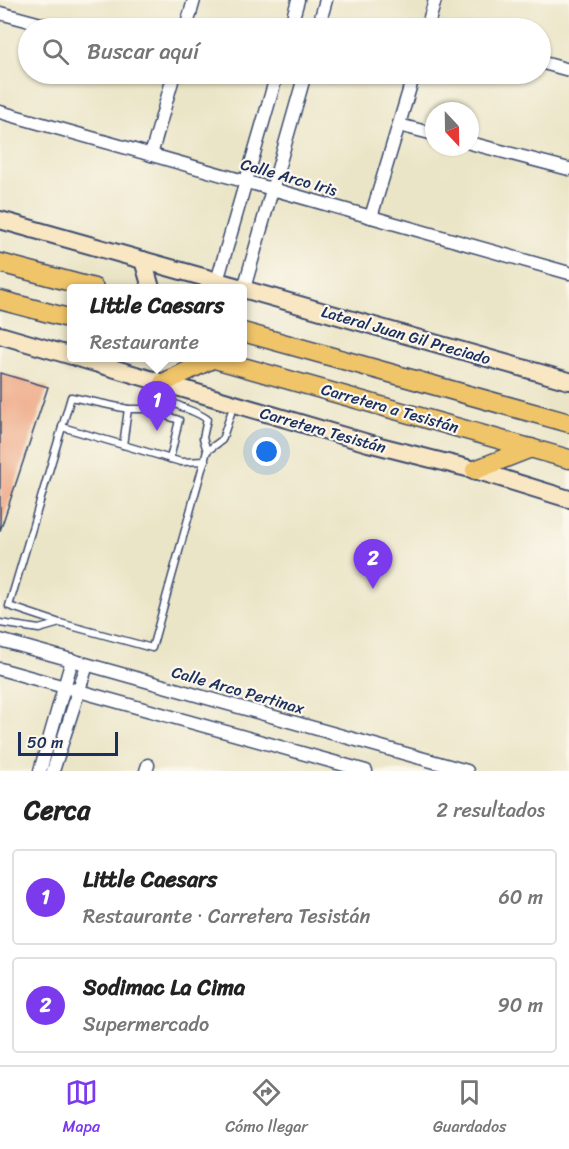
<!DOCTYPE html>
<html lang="es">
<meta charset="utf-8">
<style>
body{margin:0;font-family:Sriracha,sans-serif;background:#f6f6f6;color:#222}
.compass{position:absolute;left:425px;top:102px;width:54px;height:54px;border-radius:50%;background:#fff;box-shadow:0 2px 4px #0004;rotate:158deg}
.scale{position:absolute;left:18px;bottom:15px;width:100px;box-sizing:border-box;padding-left:6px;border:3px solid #1b2f5e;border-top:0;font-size:16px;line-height:21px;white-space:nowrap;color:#1b2f5e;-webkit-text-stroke:4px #fbf7ec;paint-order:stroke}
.you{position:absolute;left:267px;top:452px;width:21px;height:21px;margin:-15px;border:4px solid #fff;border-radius:50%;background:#1a73e8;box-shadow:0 0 0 9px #1a73e833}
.badge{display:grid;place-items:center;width:39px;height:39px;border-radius:50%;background:#7c3aed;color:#fff;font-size:20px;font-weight:700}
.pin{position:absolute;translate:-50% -50px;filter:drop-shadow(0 2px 3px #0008)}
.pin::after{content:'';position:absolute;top:32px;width:21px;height:18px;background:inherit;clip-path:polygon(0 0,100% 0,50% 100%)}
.popup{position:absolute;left:67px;top:284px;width:180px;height:78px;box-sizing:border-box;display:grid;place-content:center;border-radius:6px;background:#fff;filter:drop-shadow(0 2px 4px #0005);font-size:20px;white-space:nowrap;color:#767676}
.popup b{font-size:22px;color:#222}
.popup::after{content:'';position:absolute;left:50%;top:100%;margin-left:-12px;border:12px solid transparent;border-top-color:#fff}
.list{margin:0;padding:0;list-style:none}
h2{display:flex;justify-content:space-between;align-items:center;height:78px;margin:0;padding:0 24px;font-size:26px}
h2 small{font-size:20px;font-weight:400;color:#767676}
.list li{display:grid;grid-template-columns:39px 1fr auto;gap:18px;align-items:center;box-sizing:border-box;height:96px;margin:0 12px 12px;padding:0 12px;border:2px solid #e0e0e0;border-radius:6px}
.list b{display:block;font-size:22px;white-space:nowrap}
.list p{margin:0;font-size:20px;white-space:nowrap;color:#767676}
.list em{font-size:20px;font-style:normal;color:#767676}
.icon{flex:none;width:33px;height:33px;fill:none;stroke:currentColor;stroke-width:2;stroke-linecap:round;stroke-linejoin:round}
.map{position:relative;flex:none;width:569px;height:771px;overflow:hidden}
.search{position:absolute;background:#fff;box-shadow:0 2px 4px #0004;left:18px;right:18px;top:18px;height:66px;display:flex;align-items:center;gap:15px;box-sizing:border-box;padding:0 21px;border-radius:33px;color:#767676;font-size:22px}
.sheet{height:294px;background:#fff}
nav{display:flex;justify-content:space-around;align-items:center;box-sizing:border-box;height:84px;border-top:2px solid #e0e0e0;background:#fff;font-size:16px;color:#767676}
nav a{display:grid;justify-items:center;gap:3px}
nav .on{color:#7c3aed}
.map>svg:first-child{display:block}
.building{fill:#eda27d}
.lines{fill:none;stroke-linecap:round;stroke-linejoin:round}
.service-casing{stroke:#3a4a6e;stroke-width:9}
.minor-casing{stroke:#3a4a6e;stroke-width:15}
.secondary-casing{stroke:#3a4a6e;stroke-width:20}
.primary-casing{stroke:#3a4a6e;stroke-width:21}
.path{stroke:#3a4a6e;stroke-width:2;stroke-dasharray:1.5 4.5;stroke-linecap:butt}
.service{stroke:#fff;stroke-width:6}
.minor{stroke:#fff;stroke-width:12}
.secondary{stroke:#f9e7c3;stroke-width:16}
.primary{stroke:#f0c469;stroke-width:18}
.labels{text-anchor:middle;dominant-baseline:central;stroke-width:4.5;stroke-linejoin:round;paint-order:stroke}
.street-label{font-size:16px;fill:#1b2f5e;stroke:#fbf7ec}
</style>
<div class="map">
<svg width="569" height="771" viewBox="0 0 569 771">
<rect width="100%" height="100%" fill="#fbf7ec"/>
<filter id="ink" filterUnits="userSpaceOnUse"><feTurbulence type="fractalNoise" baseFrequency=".0167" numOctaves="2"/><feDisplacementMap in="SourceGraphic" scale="12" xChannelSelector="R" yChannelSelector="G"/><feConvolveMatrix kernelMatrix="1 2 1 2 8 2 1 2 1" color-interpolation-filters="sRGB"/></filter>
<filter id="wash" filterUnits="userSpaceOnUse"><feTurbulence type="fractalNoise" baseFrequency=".008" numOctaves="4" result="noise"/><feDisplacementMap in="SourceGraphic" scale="24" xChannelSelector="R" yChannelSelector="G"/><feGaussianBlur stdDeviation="1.35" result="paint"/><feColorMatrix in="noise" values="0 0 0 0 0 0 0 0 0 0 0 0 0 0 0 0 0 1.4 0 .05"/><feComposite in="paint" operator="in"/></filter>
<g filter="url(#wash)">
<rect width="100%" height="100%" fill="#ebe5c7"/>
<g id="blocks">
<!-- building -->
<path class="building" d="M0 373 48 387 0 531Z"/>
</g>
</g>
<g filter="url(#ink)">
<use href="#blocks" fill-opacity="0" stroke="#3a4a6e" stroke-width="1.5"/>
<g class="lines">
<defs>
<g id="service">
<path d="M159 387C174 411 187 405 207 419L203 438 207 451 222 440 234 404"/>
<path d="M62 427 181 462 205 461"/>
<path d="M123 445 128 409"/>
<path d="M0 623 39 629 60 623 152 648 207 451"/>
<path d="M60 623 9 606 71 397 128 409H146L179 420 170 459"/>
</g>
<g id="minor">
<path d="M0 13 56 28"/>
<path d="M186 28 194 0"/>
<path d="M290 28 298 0"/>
<path d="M318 28 326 0"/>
<path d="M427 28 435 0"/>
<path d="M540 62 569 70"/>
<path d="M0 112 569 273"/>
<path d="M399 125 434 134"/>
<path d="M470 143 569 169"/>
<path d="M151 155 174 74"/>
<path d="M371 217 414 74"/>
<path d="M215 288 277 74"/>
<path d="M243 292 305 74"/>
<path d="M0 640 467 771"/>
<path d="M0 669 366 771"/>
<path d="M40 771 72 660"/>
<path d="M53 771 87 665"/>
<path d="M146 771 148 765"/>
</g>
<g id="secondary">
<path d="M0 220 242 288"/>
<path d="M143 260 151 288"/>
<path d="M243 289 569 381"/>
<path d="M0 335 72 356"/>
<path d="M78 358 368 443 475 470 569 499"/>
</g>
<g id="primary">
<path d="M0 263 94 288"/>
<path d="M0 300 72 319"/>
<path d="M243 332 569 423"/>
<path d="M211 358 569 459"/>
<path d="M163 383 214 358"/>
<path d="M475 470 531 448"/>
</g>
</defs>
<!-- service casing -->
<use href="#service" class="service-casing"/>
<!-- minor casing -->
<use href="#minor" class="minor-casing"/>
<!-- secondary casing -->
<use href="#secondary" class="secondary-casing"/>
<!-- primary casing -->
<use href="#primary" class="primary-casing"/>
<!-- path -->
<path class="path" d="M161 366 163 358"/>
<!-- service -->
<use href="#service" class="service"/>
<!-- minor -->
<use href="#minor" class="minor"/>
<!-- secondary -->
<use href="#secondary" class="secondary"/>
<!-- primary -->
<use href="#primary" class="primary"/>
</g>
</g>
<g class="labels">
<!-- street labels -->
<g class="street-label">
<text transform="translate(289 177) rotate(16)">Calle Arco Iris</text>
<text transform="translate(406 335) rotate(16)">Lateral Juan Gil Preciado</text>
<text transform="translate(390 408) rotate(16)">Carretera a Tesistán</text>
<text transform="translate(323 430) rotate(16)">Carretera Tesistán</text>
<text transform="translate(238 690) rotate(16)">Calle Arco Pertinax</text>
</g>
</g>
</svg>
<svg class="compass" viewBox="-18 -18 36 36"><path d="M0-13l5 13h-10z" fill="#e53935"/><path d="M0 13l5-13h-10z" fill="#767676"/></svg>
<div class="scale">50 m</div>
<div class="you"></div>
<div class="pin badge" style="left:157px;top:431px">1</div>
<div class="popup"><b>Little Caesars</b>Restaurante</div>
<div class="pin badge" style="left:373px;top:589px">2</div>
<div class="search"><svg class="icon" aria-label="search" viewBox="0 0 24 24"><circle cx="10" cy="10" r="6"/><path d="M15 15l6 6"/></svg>Buscar aquí</div>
</div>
<section class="sheet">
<h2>Cerca<small>2 resultados</small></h2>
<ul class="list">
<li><span class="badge">1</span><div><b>Little Caesars</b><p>Restaurante · Carretera Tesistán</p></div><em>60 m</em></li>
<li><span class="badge">2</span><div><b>Sodimac La Cima</b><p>Supermercado</p></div><em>90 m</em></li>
</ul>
</section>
<nav>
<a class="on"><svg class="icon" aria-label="map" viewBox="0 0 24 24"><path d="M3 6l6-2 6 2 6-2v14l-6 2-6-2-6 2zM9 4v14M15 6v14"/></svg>Mapa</a>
<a><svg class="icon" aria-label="directions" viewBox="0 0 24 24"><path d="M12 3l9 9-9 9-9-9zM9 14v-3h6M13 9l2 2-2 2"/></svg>Cómo llegar</a>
<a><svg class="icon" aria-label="saved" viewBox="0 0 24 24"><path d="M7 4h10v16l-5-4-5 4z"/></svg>Guardados</a>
</nav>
